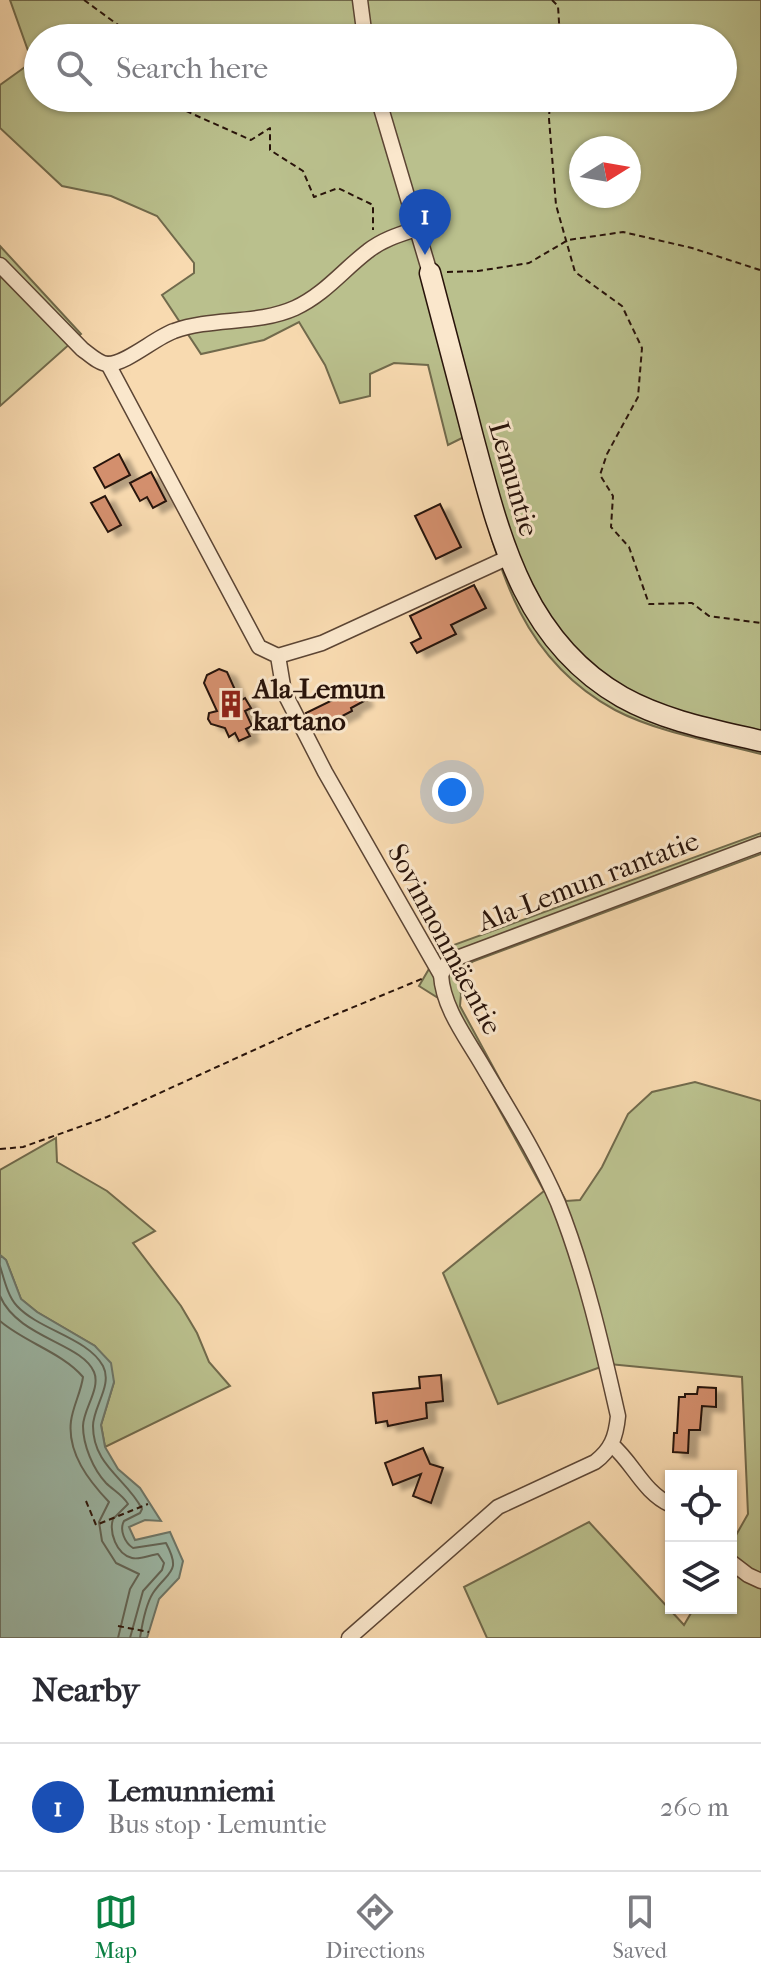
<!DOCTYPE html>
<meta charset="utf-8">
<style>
body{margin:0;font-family:"IM FELL French Canon",serif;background:#f2f2f3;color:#2b2b33}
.controls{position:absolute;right:24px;bottom:24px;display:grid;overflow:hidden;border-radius:0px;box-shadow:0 2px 6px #0004}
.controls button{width:72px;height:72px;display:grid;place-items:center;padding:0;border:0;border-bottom:2px solid #e1e1e2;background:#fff;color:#2b2b33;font:40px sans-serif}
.compass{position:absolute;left:569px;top:136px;width:72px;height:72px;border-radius:50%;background:#fff;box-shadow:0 2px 6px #0004;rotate:79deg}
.you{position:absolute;left:452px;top:792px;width:28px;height:28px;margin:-20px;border:6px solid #fff;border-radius:50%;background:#1a73e8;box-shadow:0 0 0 12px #1a73e833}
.badge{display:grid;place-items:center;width:52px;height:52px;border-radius:50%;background:#0b8043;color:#fff;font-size:26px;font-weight:700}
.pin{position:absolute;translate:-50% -66px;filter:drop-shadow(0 2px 4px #0008)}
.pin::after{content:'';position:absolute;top:42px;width:28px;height:24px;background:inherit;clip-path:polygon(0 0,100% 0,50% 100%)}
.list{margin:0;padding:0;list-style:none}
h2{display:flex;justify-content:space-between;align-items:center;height:104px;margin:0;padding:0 32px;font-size:34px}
h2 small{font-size:26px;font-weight:400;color:#7c7c81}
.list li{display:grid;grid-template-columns:52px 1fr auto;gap:24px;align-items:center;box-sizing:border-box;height:128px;padding:0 32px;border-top:2px solid #e1e1e2}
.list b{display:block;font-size:30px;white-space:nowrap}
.list p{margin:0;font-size:26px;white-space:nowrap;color:#7c7c81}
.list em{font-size:26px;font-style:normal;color:#7c7c81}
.icon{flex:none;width:44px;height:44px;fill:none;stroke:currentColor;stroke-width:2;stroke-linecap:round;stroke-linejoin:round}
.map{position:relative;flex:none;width:761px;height:1638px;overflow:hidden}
.search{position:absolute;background:#fff;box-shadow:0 2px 6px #0004;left:24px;right:24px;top:24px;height:88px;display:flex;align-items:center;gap:20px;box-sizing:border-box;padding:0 28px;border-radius:44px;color:#7c7c81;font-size:30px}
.sheet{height:232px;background:#fff}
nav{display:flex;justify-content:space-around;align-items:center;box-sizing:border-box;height:112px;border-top:2px solid #e1e1e2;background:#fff;font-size:22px;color:#7c7c81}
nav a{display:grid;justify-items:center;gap:4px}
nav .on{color:#0b8043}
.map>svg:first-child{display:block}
.green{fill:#bac08d;stroke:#716a4c;stroke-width:2;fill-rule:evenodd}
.water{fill:#9dbbab;stroke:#6e786b;stroke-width:2}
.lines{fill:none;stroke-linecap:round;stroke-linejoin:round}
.shore{stroke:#62675a;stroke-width:2}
.building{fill:#d38f6d;stroke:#28130a;stroke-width:2;filter:url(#shadow)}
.street-casing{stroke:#5c4534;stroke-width:17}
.secondary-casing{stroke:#28130a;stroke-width:23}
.path{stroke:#28130a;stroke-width:2;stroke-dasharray:6 4;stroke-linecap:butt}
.street{stroke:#fae7cc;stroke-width:14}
.secondary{stroke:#fae7cc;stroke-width:20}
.labels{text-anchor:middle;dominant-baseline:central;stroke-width:6;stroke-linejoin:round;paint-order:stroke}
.street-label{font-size:28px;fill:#28130a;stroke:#fae7cc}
.poi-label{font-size:28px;font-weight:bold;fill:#28130a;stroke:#fae7cc;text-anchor:start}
</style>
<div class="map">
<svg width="761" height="1638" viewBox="0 0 761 1638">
<defs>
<filter id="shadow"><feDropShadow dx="9" dy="5" stdDeviation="2" flood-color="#0004"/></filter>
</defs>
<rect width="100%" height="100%" fill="#f8dab0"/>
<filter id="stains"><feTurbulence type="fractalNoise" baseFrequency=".0025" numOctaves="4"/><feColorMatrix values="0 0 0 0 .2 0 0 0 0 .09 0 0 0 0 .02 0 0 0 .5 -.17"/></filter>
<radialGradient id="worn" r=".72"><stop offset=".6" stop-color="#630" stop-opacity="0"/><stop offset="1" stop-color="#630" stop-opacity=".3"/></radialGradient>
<!-- green -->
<g class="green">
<path d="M10 0H761V754C715 742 657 732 615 710 507 651 495 545 464 437L448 445 428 365 394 363 370 374V396L340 403 325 365 299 322 264 340 201 354 162 295 194 273V263L157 216 111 196 62 186 0 128V85L32 62ZM38 38H723V98H38ZM581 148H629V196H581Z"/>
<path d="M0 246 81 334 0 406Z"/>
<path d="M761 833V854L474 961 455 973 461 994 460 1006 566 1201 580 1200 602 1167 628 1114 652 1092 695 1082 761 1101V1638H487L464 1587 589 1522 684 1625 694 1608H731V1544L748 1514 742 1377 609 1364 498 1404 443 1273 544 1191 438 998 419 986 440 950Z"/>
<path d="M56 1138 57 1162 107 1191 155 1231 133 1243 181 1306 197 1333 209 1362 230 1386 105 1447 101 1425 114 1382 95 1346 37 1312 21 1299 6 1260 0 1255V1170Z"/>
</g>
<!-- water -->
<path class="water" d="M0 1255 6 1260 21 1299 37 1312 95 1346 111 1363 114 1382 101 1425 105 1447 118 1469 140 1488 161 1521 145 1520 129 1527 135 1540 170 1532 183 1561 179 1578 159 1599 147 1638H0Z"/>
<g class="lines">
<!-- shore -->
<g class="shore">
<path d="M0 1266C4 1279 8 1297 17 1306 39 1330 88 1338 103 1366 113 1385 93 1407 93 1426 93 1466 127 1479 142 1509L140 1513 124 1521C119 1530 125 1543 133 1548L166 1543C182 1573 168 1571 153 1593 146 1604 142 1625 140 1638"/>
<path d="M0 1296C18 1338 82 1343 94 1372 101 1388 83 1410 83 1426 83 1445 93 1469 106 1483 113 1490 123 1495 128 1504L113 1519C109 1532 116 1554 132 1558 140 1560 150 1555 158 1554L164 1563 162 1570 143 1591 130 1638"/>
<path d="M0 1321C24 1342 63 1353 83 1377 81 1392 73 1406 71 1421 67 1453 89 1481 109 1502L99 1522 102 1541 116 1563 139 1574 130 1589 118 1638"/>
</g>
</g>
<!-- building -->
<g class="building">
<path d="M119 454 130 475 105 488 94 468Z"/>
<path d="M151 472 166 501 153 508 147 497 140 501 130 483Z"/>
<path d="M105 496 121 525 108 532 91 503Z"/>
<path d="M440 504 461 547 436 559 415 516Z"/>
<path d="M474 585 486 608 451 625 456 634 417 653 411 643 421 638 410 616Z"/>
<path d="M219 669 227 672 240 701 245 698 251 708 245 711 252 726 246 729 250 736 239 741 235 733 229 737 225 728 211 724 208 719 209 713 217 711 204 683 207 675Z"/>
<path d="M357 688 364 701 351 708 352 711 327 724 325 721 313 727 306 713Z"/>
<path d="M441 1375 443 1401 426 1403 427 1418 388 1426 387 1421 376 1423 373 1393 420 1388 419 1377Z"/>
<path d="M698 1387 716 1388V1407L702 1406 700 1430H689L688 1453 673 1452 674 1433H677L679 1397H685V1394H697Z"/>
<path d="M423 1448 430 1464 443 1468 431 1503 413 1496 421 1474 393 1485 385 1463Z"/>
</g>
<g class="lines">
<defs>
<g id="street">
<path d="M360 0 365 38"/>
<path d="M378 98 430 273"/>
<path d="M0 265 82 349C89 354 99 364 108 364 126 364 156 337 174 331 213 317 257 325 295 308 325 294 343 270 368 251 383 239 401 234 419 228"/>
<path d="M108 364 259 647 278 656 284 692 325 772 441 975C443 1007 465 1036 481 1063 508 1109 537 1154 558 1203 585 1271 602 1345 618 1416 616 1437 611 1450 595 1462L498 1507 349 1638"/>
<path d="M278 656 322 643 507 558"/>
<path d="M441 975 447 963 457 958 761 844"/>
<path d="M612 1445C634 1464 643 1492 671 1505"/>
<path d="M731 1562 748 1575 761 1581"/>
</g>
<path id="secondary" d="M430 273C444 327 459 382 473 437 500 538 524 641 622 697 665 721 714 730 761 741"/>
</defs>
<!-- street casing -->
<use href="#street" class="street-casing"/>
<!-- secondary casing -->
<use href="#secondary" class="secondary-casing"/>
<!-- path -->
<g class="path">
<path d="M84 0 136 38"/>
<path d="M552 0 558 6 560 38"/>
<path d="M172 98 177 107 251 140 270 128V150L303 171 314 197 338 188 373 205V230"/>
<path d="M550 98 549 119 556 205 575 272 622 306 642 348 638 397 607 454 600 475 613 496 611 527 629 547 649 604 692 603 709 616 761 623"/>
<path d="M447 272 478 271 529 263 568 240 623 232 692 248 760 270"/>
<path d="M0 1149 23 1147 107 1117 298 1030 424 978"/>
<path d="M86 1501 96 1525 148 1504"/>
<path d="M118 1626 149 1632"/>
</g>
<!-- street -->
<use href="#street" class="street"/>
<!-- secondary -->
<use href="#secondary" class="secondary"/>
</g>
<!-- icons -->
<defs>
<symbol id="building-bare" viewBox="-9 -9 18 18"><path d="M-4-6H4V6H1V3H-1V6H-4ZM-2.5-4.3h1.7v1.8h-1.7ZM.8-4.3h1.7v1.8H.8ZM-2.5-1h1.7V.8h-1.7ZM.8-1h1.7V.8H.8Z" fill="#8f2418" stroke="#fae7cc" stroke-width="2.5" paint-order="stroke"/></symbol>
</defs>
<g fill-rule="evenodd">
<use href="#building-bare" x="211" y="684" width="40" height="40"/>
</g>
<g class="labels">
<!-- street labels -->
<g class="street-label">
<text transform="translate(514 479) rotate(74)">Lemuntie</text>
<text transform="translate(588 881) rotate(-21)">Ala-Lemun rantatie</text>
<text transform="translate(445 939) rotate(62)">Sovinnonmäentie</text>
</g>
<!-- poi labels -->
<g class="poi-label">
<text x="253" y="688">Ala-Lemun<tspan x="253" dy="32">kartano</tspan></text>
</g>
</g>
<rect width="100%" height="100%" filter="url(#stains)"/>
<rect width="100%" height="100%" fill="url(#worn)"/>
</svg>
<div class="controls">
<button><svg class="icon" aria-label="locate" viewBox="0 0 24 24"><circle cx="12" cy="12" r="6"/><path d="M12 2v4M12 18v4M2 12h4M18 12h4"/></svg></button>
<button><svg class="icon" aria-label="layers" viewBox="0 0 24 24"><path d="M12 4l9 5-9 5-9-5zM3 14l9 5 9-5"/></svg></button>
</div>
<svg class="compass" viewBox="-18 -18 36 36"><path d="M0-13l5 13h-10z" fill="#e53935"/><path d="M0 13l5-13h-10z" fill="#7c7c81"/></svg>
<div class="you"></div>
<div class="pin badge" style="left:425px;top:255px;background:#1a4fb4">1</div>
<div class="search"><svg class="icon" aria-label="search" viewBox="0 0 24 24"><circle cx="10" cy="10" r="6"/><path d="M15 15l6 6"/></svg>Search here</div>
</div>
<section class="sheet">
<h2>Nearby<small></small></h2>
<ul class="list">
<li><span class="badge" style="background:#1a4fb4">1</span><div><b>Lemunniemi</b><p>Bus stop · Lemuntie</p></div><em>260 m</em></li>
</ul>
</section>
<nav>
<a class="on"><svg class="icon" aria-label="map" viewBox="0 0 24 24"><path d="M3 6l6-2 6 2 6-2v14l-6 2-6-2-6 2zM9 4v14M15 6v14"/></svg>Map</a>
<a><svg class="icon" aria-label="directions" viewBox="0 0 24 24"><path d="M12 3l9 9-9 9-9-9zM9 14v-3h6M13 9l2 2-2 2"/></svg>Directions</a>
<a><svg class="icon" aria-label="saved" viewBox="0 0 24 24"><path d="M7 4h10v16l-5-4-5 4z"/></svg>Saved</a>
</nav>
